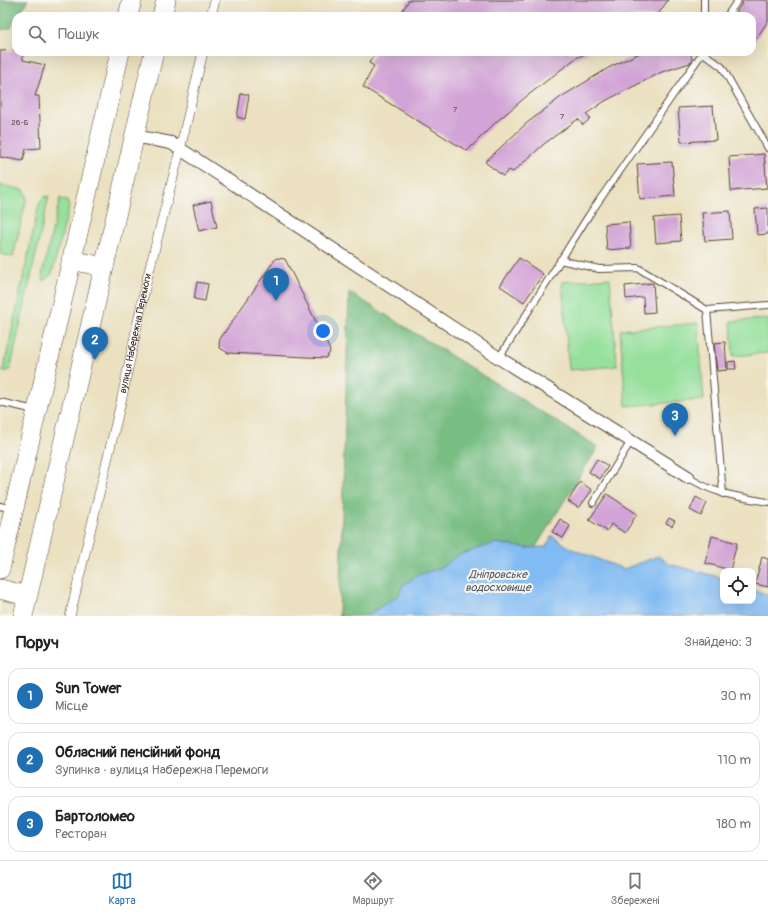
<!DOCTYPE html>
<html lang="uk">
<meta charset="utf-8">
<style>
body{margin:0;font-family:Pangolin,sans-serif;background:#f6f6f6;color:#222}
.controls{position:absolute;right:12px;bottom:12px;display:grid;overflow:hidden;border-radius:8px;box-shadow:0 4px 16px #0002}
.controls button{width:36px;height:36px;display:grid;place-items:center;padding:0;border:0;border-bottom:1px solid #e0e0e0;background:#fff;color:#222;font:20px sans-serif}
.you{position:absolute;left:323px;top:331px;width:14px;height:14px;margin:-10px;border:3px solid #fff;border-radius:50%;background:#1a73e8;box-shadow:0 0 0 6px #1a73e833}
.badge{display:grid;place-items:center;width:26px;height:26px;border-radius:50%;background:#1f6fb2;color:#fff;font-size:13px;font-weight:700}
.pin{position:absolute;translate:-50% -33px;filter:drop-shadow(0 1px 2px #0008)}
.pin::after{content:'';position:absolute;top:21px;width:14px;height:12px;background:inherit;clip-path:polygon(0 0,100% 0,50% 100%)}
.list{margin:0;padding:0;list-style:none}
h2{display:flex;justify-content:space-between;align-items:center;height:52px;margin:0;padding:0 16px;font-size:17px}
h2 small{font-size:13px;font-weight:400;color:#767676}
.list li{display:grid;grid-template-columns:26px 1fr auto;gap:12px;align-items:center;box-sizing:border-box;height:56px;margin:0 8px 8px;padding:0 8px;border:1px solid #e0e0e0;border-radius:12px}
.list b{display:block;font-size:15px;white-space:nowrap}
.list p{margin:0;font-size:13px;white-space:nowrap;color:#767676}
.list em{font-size:13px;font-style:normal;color:#767676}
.icon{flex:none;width:22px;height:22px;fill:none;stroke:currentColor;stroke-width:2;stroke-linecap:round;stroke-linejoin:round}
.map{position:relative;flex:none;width:768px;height:616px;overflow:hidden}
.search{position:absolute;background:#fff;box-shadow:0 4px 16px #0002;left:12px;right:12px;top:12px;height:44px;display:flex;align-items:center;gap:10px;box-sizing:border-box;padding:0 14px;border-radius:12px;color:#767676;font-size:15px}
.sheet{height:244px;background:#fff}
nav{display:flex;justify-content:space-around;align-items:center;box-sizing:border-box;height:56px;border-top:1px solid #e0e0e0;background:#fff;font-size:11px;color:#767676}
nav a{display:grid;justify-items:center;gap:2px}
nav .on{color:#1f6fb2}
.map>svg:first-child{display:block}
.green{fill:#95e09b;stroke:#68855c}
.forest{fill:#78be83;stroke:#5a7450}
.water{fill:#81bbf3;stroke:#5e7288}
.building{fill:#d2a3d6}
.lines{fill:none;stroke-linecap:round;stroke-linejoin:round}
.service-casing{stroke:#554536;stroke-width:8}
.pedestrian-casing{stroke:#554536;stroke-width:10}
.minor-casing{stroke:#554536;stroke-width:14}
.primary-casing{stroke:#554536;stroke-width:20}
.service{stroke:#fff;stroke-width:6}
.pedestrian{stroke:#fff;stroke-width:9}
.minor{stroke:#fff;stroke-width:12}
.primary{stroke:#fff;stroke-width:19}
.labels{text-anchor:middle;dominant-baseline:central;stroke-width:4;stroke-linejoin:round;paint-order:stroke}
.number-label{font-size:8px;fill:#61484c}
.street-label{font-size:10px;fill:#3b2a1e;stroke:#f6f6f2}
.water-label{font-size:11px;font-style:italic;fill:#50565e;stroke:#f6f6f2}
</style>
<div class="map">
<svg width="768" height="616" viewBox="0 0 768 616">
<rect width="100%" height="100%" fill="#f6f6f2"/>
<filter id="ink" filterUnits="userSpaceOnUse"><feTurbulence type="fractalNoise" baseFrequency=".025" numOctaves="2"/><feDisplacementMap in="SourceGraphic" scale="8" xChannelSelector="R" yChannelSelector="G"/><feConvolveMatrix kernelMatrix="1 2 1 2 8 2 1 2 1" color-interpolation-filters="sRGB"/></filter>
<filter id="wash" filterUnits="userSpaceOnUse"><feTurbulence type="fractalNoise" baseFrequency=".012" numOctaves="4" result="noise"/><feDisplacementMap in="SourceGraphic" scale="16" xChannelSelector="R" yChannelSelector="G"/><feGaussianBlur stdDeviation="0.9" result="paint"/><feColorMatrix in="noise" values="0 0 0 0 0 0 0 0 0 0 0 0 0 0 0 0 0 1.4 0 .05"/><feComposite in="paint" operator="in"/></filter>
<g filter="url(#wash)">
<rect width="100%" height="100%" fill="#ebe1c0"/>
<!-- green -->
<g class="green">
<path d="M0 185 24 190 27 197 13 257 0 254Z"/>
<path d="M49 196 10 370 3 372 39 204 44 197Z"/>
<path d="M60 198 67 201 69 207 52 274 43 281 42 275Z"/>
<path d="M610 278 617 366 569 370 562 282Z"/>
<path d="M768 319V353L733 356 731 321Z"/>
<path d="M698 323 704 400 626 406 620 330Z"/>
</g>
<!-- forest -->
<g class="forest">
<path d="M0 0H28L18 16H16L11 28 0 30Z"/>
<path d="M349 292 598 447 535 548H527L496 543 459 555 440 568 418 575 403 585 399 595 366 616H339Z"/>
</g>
<!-- water -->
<path class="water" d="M552 536 572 549 624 569 658 556 669 564 723 578V601H753V589L768 595V616H366L399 595 403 585 418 575 440 568 458 555 496 543 527 548 546 547Z"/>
<g id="blocks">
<!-- building -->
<g class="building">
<path d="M409 0H668L657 16H399Z"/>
<path d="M744 0H768V21L752 45V16H734Z"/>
<path d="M16 50V52H23V60L45 65 35 96H39L41 148 26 149 23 161 0 157V51Z"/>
<path d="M376 52H590L576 58 527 96 495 123 467 151 363 87 374 66 369 63Z"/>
<path d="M642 52H690L693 62 662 72 605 101 586 114 590 119 583 125 578 119 544 144 513 172 509 170 503 176 485 162 527 123 561 97 610 67Z"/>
<path d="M241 93 249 95 245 119 237 117Z"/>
<path d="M713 106 716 140 681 142 678 108Z"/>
<path d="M764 154 767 188 731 191 729 157Z"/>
<path d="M672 162 675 196 640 199 637 164Z"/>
<path d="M211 201 217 227 199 231 193 205Z"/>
<path d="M768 208V234L757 235 755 209Z"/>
<path d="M730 211 732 239 705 241 702 213Z"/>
<path d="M679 216 681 241 656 243 654 218Z"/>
<path d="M629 222 631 248 607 250 605 224Z"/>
<path d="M276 258 285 259 287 263 329 348 330 352 326 358 228 353 220 348 219 344 220 339Z"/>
<path d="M519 258 543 274 524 302 500 286Z"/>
<path d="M197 282 208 284 205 301 194 299Z"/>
<path d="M653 283 655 312 644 313 643 297 626 299 625 286Z"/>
<path d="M725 342 727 370 717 371 714 343Z"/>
<path d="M735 361 736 369H728V362Z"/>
<path d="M597 459 608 466 600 479 589 472Z"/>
<path d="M580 482 592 490 579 508 568 501Z"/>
<path d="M607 494 637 514 625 533 611 524 607 531 589 520Z"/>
<path d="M696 497 707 503 701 516 690 510Z"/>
<path d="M669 518 675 521 672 526 666 523Z"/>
<path d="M560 519 570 526 563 538 552 532Z"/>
<path d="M712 536 737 543 730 570 705 563Z"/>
<path d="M762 557 768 559V587L755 584Z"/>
</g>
</g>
</g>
<g filter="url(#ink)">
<use href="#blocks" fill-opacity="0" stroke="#554536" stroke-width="1"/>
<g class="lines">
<defs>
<g id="service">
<path d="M704 16V0"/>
<path d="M727 16 738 0"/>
<path d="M702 52 722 67 768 148"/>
<path d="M560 260 599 269 638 268 707 310 768 305"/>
<path d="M707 310 723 494"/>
<path d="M499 358 589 215 703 52"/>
<path d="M0 402 35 410"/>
<path d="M688 477C713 494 739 497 768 502"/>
<path d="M593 503 631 441"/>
<path d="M0 506 13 509"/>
</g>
<g id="pedestrian">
<path d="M211 16 215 0"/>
<path id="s1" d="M70 616 121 402 147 279 180 150 203 52"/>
</g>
<path id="minor" d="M134 136 171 143 499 358 688 477"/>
<g id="primary">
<path d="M128 16 132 0"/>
<path d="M162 16 166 0"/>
<path d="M71 260 104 267"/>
<path d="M0 569 120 52"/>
<path d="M0 589 27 596"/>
<path d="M23 616 154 52"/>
</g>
</defs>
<!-- service casing -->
<use href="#service" class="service-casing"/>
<!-- pedestrian casing -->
<use href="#pedestrian" class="pedestrian-casing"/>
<!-- minor casing -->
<use href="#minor" class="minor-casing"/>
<!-- primary casing -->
<use href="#primary" class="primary-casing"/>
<!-- service -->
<use href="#service" class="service"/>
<!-- pedestrian -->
<use href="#pedestrian" class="pedestrian"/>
<!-- minor -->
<use href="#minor" class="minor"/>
<!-- primary -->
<use href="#primary" class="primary"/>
</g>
</g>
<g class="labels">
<!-- number labels -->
<g class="number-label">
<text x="455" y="109">7</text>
<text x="562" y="116">7</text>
<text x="20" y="122">26-Б</text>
</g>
<!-- street labels -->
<g class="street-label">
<text stroke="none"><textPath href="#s1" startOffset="290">вулиця Набережна Перемоги</textPath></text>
</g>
<!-- water labels -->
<g class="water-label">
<text x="498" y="574">Дніпровське<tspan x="498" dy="13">водосховище</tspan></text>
</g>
</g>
</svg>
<div class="controls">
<button><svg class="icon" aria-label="locate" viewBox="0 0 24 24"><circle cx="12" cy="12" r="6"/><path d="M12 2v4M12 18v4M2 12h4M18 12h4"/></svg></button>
</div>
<div class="you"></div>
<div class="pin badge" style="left:276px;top:301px">1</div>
<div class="pin badge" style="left:95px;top:360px">2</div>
<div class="pin badge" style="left:675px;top:436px">3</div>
<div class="search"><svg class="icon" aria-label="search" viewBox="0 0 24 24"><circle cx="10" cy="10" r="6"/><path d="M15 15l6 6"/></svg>Пошук</div>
</div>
<section class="sheet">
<h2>Поруч<small>Знайдено: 3</small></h2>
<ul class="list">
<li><span class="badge">1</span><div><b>Sun Tower</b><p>Місце</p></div><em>30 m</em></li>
<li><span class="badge">2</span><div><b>Обласний пенсійний фонд</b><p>Зупинка · вулиця Набережна Перемоги</p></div><em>110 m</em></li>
<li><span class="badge">3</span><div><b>Бартоломео</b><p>Ресторан</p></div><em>180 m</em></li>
</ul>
</section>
<nav>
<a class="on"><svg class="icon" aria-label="map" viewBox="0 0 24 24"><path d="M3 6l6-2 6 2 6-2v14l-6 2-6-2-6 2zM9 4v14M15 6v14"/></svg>Карта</a>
<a><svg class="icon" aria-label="directions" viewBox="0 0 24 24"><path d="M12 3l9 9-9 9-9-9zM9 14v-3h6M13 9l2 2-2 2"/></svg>Маршрут</a>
<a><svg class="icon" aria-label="saved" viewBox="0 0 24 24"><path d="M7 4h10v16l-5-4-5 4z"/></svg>Збережені</a>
</nav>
